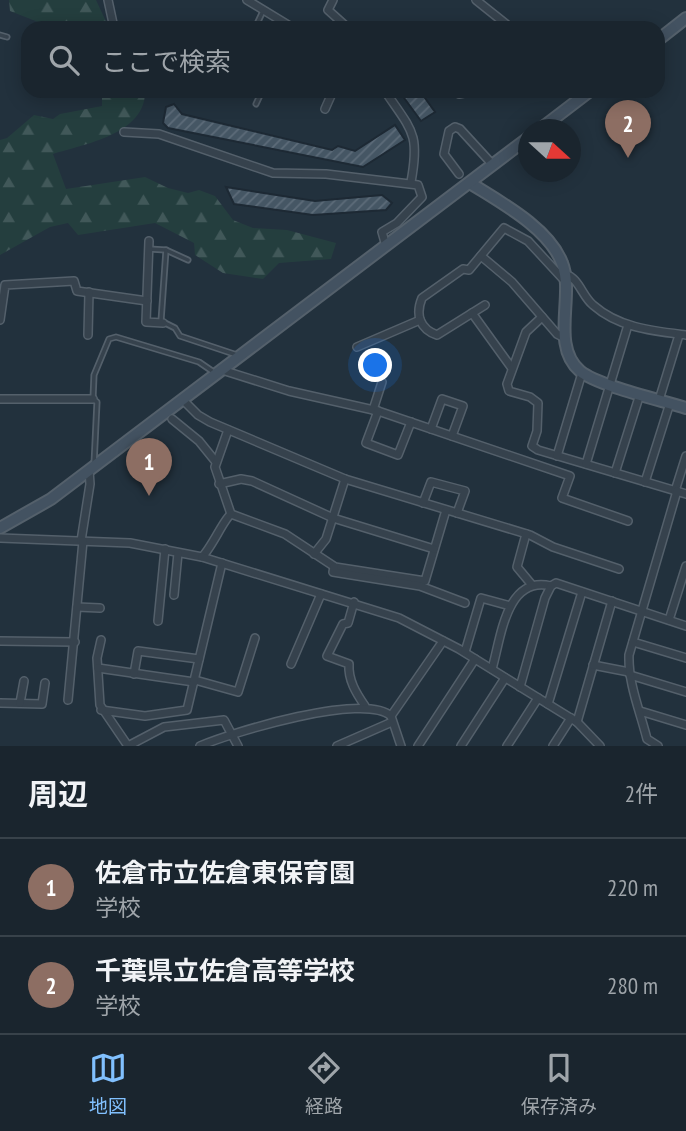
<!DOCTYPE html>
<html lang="ja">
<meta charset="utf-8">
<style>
body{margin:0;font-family:"PT Sans Narrow","Noto Sans JP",sans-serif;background:#27313a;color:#f1f3f6}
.compass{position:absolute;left:518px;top:119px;width:63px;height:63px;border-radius:50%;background:#1a252e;box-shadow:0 4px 18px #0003;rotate:111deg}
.you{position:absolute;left:376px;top:366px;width:24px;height:24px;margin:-18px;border:5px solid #fff;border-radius:50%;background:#1a73e8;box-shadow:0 0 0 10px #1a73e833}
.badge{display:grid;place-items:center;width:46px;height:46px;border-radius:50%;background:#81c0fe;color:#fff;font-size:23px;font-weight:700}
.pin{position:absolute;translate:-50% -58px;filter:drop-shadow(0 2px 4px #0008)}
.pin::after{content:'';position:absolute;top:37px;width:24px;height:21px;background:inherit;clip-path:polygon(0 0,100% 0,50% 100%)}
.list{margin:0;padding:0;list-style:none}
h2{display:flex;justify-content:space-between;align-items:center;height:91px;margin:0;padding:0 28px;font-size:30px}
h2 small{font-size:23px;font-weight:400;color:#9fa5aa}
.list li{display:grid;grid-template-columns:46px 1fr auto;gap:21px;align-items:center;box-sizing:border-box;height:98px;padding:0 28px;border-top:2px solid #38424a}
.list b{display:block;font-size:26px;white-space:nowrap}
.list p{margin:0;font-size:23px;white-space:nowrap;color:#9fa5aa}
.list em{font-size:23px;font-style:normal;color:#9fa5aa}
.icon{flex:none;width:38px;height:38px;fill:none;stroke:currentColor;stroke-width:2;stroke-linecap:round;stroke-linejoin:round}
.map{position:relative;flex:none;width:686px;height:746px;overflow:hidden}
.search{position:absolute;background:#1a252e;box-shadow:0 4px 18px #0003;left:21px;right:21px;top:21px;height:77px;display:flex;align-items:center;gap:18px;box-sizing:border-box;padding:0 24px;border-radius:21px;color:#9fa5aa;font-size:26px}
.sheet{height:287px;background:#1a252e}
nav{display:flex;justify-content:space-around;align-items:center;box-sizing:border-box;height:98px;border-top:2px solid #38424a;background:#1a252e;font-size:19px;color:#9fa5aa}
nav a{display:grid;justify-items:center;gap:4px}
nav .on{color:#81c0fe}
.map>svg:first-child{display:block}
.forest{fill:url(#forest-firs)}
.building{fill:url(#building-hatch);stroke:#1d2934;stroke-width:2}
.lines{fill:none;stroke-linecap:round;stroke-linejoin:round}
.lane-casing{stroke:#54606b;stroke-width:7}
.street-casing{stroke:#54606b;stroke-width:10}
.secondary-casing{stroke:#54606b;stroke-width:14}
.lane{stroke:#36424d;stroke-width:3.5}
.street{stroke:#36424d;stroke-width:7}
.secondary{stroke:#435261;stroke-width:10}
</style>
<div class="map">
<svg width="686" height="746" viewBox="0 0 686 746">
<defs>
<pattern id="forest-firs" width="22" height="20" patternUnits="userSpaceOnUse" patternTransform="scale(1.75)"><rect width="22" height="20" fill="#243e3e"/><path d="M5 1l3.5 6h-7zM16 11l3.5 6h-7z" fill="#415859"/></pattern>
<pattern id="building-hatch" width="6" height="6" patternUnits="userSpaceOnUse" patternTransform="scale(1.75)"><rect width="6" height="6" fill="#455664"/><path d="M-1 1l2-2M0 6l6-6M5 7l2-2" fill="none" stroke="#5d6c79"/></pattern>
</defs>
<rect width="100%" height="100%" fill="#22313d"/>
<!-- forest -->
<g class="forest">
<path d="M9 0H96L109 28H43L38 22 10 11Z"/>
<path d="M102 91H145C146 134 85 144 53 154L66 189 145 177 168 188 188 193 199 190 215 196 233 220 253 228 287 230 336 243 331 259 279 263 263 279 223 273 195 255 194 243 155 223 78 235 68 223 50 227 0 255V140L7 138 34 115 53 119 60 114 102 106Z"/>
</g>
<!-- building -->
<g class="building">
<path d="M399 91H420L435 112 421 121Z"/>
<path d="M174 104 182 114 332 150 338 146 355 151 395 125 405 140 363 167 168 128 163 123 166 107Z"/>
<path d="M226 187 315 201 382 195 392 203 386 210 313 215 234 204Z"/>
</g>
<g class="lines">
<defs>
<g id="lane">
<path d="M255 28 263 11"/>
<path d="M0 35 7 37"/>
<path d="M256 104 262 91"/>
<path d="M149 249 166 250 188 260"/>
<path d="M166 250 161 321 175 328 180 336 237 355"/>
<path d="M94 464 97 402 93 399 94 375 109 339 116 337 199 362 215 373"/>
</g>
<g id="street">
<path d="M108 0 114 28"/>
<path d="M247 0 293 28"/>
<path d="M333 0 328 10 348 28"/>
<path d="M476 0 511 28"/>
<path d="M385 91C412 131 420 133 411 182"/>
<path d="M455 91 459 94 474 91"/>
<path d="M325 109 333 91"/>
<path d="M124 132 159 134 273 173 326 174 418 185 422 197 397 223 382 232 386 246"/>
<path d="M459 174 444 154 449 131 455 127 460 129 493 165"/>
<path d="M149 241 146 322 163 323"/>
<path d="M481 256 512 282 557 334 565 338"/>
<path d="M565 274C579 278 582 296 593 305 619 328 653 331 686 335"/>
<path d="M485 305 437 335C420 329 415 315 422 298L463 269 469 270 504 228 528 241 565 281"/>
<path d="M472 313 511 367"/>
<path d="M542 317 526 332 507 384 509 391 530 397 538 403 537 431 532 446 538 450 686 494"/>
<path d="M0 320 5 285 74 281 77 291 147 301"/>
<path d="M88 335 89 292"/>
<path d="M357 347 420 320"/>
<path d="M222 370 289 391 378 411 570 476 562 498 628 521"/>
<path d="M0 399H93"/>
<path d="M182 399 198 415 210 422 345 479 530 535 553 547 619 569"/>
<path d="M659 400 679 335"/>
<path d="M373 410 382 382"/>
<path d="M378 411 366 443 398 455 411 422"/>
<path d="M172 419 199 441 216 462"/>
<path d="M431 429 442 399 463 406 452 436"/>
<path d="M228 430 215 467 231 514 285 534 335 567 425 581 446 510"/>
<path d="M557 456 582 373"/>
<path d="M586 464 628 325"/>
<path d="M615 473 640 394"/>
<path d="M645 482 670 403"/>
<path d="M219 484 241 479 252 481 333 518 434 549"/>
<path d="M675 491 686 456"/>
<path d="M423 503 431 482 465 491 457 513"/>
<path d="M526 534 517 567 532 585"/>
<path d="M0 538 130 543 202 557C212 547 224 519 231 514"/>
<path d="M81 541 90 484 89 470"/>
<path d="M314 554 326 539 345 479"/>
<path d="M202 557 399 618 459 649 577 722 612 601"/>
<path d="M334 567 333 572 420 586 465 603"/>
<path d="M174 595 178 553"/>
<path d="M354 602 348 623 343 624 327 656 349 664C348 680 356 693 365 706"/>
<path d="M77 607 100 608"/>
<path d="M669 620 686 566"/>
<path d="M158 621 165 549"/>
<path d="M101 640 97 658 100 705 128 746 164 727 224 720 238 746"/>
<path d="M0 641 75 642"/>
<path d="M633 642 686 658"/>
<path d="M465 652 481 598 510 606"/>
<path d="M291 664 321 594"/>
<path d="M593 665 629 672"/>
<path d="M98 668 194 682"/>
<path d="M492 669C501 638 506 575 551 586"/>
<path d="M134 674 138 651 199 659"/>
<path d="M630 675 686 692"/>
<path d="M195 680 238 692 255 638"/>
<path d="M520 687 545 598 551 586 556 583 686 626"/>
<path d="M68 700 83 541"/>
<path d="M0 703 42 704 45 683"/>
<path d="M20 703 24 681"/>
<path d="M548 704 582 592"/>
<path d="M101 710 145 716 187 710 222 563"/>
<path d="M640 711 686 725"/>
<path d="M577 722 600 746"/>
<path d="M200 746C233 732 364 692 391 716"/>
<path d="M337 746 392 722"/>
<path d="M401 746 391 716 443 641"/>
<path d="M418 746 475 659"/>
<path d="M461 746 505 678"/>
<path d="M507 746 538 698"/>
<path d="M553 746 571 718"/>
<path d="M658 746 647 739C640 711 628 683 629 655L677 491"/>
</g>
<g id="secondary">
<path d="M658 40 686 18"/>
<path d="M539 130 590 91"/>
<path d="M470 183C500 202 549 228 562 263 575 295 550 345 580 371 598 386 661 400 686 408"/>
<path d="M0 528 51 499 528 138"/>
</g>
</defs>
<!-- lane casing -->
<use href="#lane" class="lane-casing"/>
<!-- street casing -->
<use href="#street" class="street-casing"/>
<!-- secondary casing -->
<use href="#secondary" class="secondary-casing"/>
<!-- lane -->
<use href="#lane" class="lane"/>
<!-- street -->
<use href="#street" class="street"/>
<!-- secondary -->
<use href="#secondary" class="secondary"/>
</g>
</svg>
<svg class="compass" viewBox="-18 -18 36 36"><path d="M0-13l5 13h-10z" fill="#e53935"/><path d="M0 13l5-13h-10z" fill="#9fa5aa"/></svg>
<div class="you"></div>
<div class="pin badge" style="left:149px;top:496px;background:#8d6e63">1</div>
<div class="pin badge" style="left:628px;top:158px;background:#8d6e63">2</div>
<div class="search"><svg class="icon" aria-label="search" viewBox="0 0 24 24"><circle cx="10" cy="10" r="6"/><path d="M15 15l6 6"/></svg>ここで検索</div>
</div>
<section class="sheet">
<h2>周辺<small>2件</small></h2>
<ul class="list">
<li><span class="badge" style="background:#8d6e63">1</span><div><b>佐倉市立佐倉東保育園</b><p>学校</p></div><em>220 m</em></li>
<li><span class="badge" style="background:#8d6e63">2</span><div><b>千葉県立佐倉高等学校</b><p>学校</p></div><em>280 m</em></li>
</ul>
</section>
<nav>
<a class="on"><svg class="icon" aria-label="map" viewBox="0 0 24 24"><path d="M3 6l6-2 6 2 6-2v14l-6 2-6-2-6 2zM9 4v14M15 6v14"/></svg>地図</a>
<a><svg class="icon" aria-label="directions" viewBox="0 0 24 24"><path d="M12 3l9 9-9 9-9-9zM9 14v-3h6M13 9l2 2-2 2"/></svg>経路</a>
<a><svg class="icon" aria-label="saved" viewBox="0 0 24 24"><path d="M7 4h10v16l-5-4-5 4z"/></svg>保存済み</a>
</nav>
